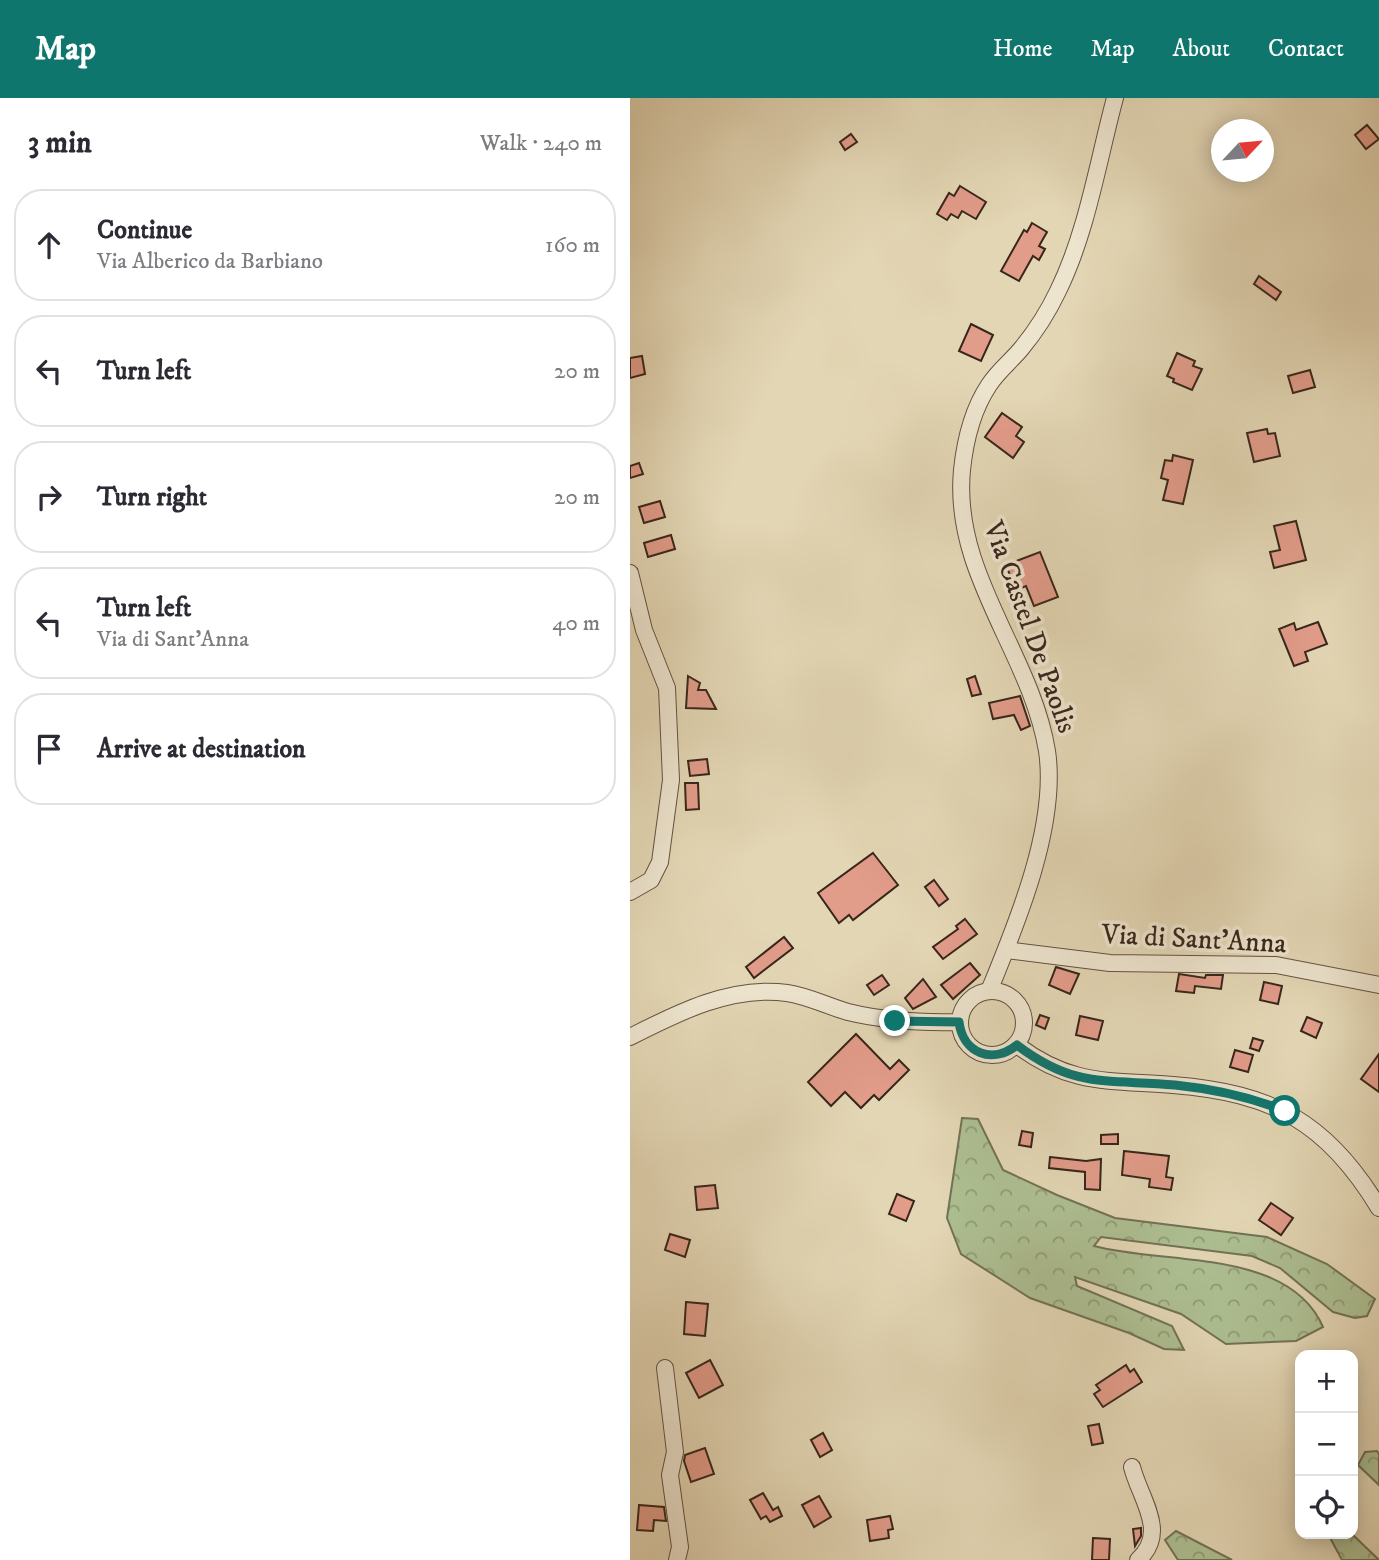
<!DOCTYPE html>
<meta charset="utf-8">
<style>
body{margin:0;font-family:"IM FELL DW Pica",serif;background:#f7f7f7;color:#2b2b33}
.controls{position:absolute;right:21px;bottom:21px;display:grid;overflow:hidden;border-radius:14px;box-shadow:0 4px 18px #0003}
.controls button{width:63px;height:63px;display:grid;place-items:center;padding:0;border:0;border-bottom:2px solid #e1e1e2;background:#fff;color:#2b2b33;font:35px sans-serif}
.compass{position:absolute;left:581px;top:21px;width:63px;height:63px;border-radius:50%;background:#fff;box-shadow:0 4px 18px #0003;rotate:64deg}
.stop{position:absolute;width:21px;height:21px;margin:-16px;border:5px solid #0f766e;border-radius:50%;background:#fff}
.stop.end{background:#0f766e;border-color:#fff;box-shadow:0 2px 7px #0008}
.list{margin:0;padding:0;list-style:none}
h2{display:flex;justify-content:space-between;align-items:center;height:91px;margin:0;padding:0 28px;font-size:30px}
h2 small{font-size:23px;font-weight:400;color:#7c7c81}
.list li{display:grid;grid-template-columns:46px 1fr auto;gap:21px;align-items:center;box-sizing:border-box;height:112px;margin:0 14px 14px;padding:0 14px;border:2px solid #e1e1e2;border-radius:28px}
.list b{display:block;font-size:26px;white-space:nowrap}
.list p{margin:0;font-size:23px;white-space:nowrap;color:#7c7c81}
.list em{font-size:23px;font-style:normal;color:#7c7c81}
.icon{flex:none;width:38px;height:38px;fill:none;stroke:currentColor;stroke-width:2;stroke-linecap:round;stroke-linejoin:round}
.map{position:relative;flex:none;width:749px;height:1462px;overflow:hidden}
header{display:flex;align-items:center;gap:42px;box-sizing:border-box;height:98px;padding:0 35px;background:#0f766e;color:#fff}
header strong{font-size:33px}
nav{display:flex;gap:38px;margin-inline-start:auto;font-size:24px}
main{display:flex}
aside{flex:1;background:#fff}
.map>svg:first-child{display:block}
.forest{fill:url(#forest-crowns);stroke:#727256;stroke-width:2}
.building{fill:#e29c8a;stroke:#38261b;stroke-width:2}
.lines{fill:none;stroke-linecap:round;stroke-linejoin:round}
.minor-casing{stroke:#635241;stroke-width:18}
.minor{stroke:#ede4ce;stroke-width:16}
.route{stroke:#0f766e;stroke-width:9}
.labels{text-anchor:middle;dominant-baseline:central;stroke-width:7;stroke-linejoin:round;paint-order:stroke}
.street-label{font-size:28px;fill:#38261b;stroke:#ede4ce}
</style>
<header>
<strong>Map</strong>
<nav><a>Home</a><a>Map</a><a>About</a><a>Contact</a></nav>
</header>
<main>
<aside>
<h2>3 min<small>Walk · 240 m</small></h2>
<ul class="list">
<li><svg class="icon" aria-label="ahead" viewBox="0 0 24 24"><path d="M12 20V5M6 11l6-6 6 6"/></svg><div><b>Continue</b><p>Via Alberico da Barbiano</p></div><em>160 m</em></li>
<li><svg class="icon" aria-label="left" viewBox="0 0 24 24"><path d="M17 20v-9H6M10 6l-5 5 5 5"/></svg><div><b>Turn left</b></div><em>20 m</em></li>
<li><svg class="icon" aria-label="right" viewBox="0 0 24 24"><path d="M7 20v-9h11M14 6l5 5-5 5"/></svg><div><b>Turn right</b></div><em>20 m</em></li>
<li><svg class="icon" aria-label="left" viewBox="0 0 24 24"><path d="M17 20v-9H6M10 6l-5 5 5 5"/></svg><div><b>Turn left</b><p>Via di Sant'Anna</p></div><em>40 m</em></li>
<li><svg class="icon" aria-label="arrive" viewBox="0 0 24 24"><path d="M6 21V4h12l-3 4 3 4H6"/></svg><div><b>Arrive at destination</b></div></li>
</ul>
</aside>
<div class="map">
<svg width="749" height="1462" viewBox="0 0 749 1462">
<defs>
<pattern id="forest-crowns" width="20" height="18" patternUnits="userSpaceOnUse" patternTransform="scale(1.75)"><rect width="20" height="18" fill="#adbf92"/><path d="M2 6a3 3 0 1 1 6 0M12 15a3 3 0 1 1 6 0" fill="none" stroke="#8e9b76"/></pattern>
</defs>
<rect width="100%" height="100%" fill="#e3d6b4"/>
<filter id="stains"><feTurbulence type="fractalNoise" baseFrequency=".00286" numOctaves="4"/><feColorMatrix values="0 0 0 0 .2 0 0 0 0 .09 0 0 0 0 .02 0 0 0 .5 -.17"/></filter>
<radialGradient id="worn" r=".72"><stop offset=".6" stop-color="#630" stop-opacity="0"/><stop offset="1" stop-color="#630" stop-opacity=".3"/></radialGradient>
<!-- forest -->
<g class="forest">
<path d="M332 1020 348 1021 373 1072 427 1097 485 1120 637 1139 697 1166 745 1201 737 1218 725 1220 703 1214 650 1170 622 1158 471 1139 464 1148C534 1167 659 1150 693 1229L666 1243 596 1246 551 1216 445 1179 447 1188 542 1228 554 1252 534 1251 499 1235 400 1200 331 1156 317 1120Z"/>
<path d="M747 1353 749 1356V1387L728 1367 735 1354Z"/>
<path d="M546 1433 602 1462H548L535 1442Z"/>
<path d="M698 1436H722L749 1462H712Z"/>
</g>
<!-- building -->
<g class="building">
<path d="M737 27 749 41 736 51 725 37Z"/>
<path d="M221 36 227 44 215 52 210 44Z"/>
<path d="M330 88 356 104 346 121 332 113 328 120 321 116 317 122 307 116 319 95 324 98Z"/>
<path d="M402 125 417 134 409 148 415 151 409 162 403 158 389 183 371 173 394 132 397 134Z"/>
<path d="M629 178 651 194 646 202 624 186Z"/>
<path d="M341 226 363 237 351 263 329 253Z"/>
<path d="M547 255 565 263 563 268 572 271 562 292 543 284 544 281 537 278Z"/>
<path d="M12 258 15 276 0 280V260Z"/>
<path d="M680 272 685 289 663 295 658 278Z"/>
<path d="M372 315 392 329 386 338 394 344 383 360 355 339Z"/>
<path d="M637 331 638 336 645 335 650 358 624 364 617 335Z"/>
<path d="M543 357 563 362 553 406 533 402 538 382 531 380 535 362 542 363Z"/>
<path d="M9 365 13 376 0 380V368Z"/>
<path d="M30 403 35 419 14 425 9 409Z"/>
<path d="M666 423 676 462 644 470 640 454 650 452 644 428Z"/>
<path d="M41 437 45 451 18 459 14 445Z"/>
<path d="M410 454 428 499 404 508 396 488 386 492 376 467Z"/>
<path d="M688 524 697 546 675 554 678 563 664 568 649 531 664 525 666 532Z"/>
<path d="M58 578 70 585 68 592H76L86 611 56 610Z"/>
<path d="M345 578 351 596 342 598 337 581Z"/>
<path d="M390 598 400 628 391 632 384 617 363 621 359 605Z"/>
<path d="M77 661 79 676 60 678 58 663Z"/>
<path d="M55 685H68L69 711 56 712Z"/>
<path d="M243 755 268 787 223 822 219 817 209 825 188 795Z"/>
<path d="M304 782 318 801 309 808 295 789Z"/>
<path d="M335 821 347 836 313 861 303 849 328 831 326 828Z"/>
<path d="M154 839 163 850 124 880 116 869Z"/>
<path d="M340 865 350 877 323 901 311 887Z"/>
<path d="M426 869 449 876 440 896 419 887Z"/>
<path d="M549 876 575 880 576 877H593L591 891 565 888 564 895 546 893Z"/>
<path d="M252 877 259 887 244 897 237 887Z"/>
<path d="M293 881 306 899 283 911 275 900Z"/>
<path d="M634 884 652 888 648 906 630 902Z"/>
<path d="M410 917 419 920 415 931 406 927Z"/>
<path d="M450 918 473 923 468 942 446 937Z"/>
<path d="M677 919 692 925 686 940 671 933Z"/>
<path d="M226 936 260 971 269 962 279 972 249 1002 244 997 231 1010 215 994 201 1008 178 984Z"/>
<path d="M623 940 633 943 629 953 620 950Z"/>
<path d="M605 952 623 957 618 974 600 969Z"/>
<path d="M749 956V994L731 981Z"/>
<path d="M392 1033 403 1035 401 1049 389 1047Z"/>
<path d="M488 1036V1046H471V1037Z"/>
<path d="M494 1053 539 1058 536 1079 543 1080 541 1092 519 1089 520 1081 492 1077Z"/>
<path d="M420 1059 456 1063 471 1061 470 1092 455 1091V1074L419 1070Z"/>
<path d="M85 1087 88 1110 67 1112 65 1089Z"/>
<path d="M267 1096 284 1103 276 1123 259 1116Z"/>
<path d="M641 1105 663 1120 651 1137 629 1122Z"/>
<path d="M40 1136 60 1142 55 1159 35 1152Z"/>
<path d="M56 1204 78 1206 75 1238 54 1236Z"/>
<path d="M80 1262 93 1287 69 1300 56 1275Z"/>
<path d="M496 1267 500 1274 504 1271 512 1284 473 1309 464 1296 470 1292 466 1287Z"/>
<path d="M469 1326 473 1345 462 1347 458 1328Z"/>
<path d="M193 1335 202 1352 190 1359 181 1342Z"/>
<path d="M75 1350 84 1376 61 1384 54 1363 55 1357Z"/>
<path d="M133 1395 143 1412 148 1409 152 1418 140 1424 136 1418 131 1421 120 1402Z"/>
<path d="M189 1398 201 1419 184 1429 172 1407Z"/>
<path d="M9 1407 34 1409 36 1423 24 1422 23 1433 7 1432Z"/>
<path d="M260 1418 263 1431 258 1432 259 1440 240 1443 237 1422Z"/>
<path d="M511 1430V1438L505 1448 503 1431Z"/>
<path d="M463 1440 480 1441 479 1462H462Z"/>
</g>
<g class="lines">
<defs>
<g id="minor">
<path d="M0 475 14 532 37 590 41 682 30 764 21 782 0 794"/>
<path d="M376 852 480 865 646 867 749 887"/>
<circle cx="362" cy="925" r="32"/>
<path d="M359 893C387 825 428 727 417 653 401 555 322 476 332 372 335 343 343 311 359 287 368 273 381 263 391 251 406 233 418 214 428 193 457 134 468 63 485 0"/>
<path d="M0 939C47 915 102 887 157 895 178 898 197 908 218 914 255 923 291 925 329 924"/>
<path d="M387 947C441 988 479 982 543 987 643 995 697 1024 749 1110"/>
<path d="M35 1270 45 1354 40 1377 50 1449 47 1462"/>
<path d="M502 1369C510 1401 539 1434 508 1462"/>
</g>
</defs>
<!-- minor casing -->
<use href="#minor" class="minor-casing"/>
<!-- minor -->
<use href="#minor" class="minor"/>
</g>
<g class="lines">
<!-- route -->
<path class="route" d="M265 923 329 924C333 955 362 967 387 947 445 991 477 981 545 987 584 991 618 998 655 1013"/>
</g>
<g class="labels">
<!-- street labels -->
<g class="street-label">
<text transform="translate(400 529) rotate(70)">Via Castel De Paolis</text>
<text transform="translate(564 841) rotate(3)">Via di Sant'Anna</text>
</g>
</g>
<rect width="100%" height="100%" filter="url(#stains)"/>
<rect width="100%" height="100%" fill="url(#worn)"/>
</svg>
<div class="controls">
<button>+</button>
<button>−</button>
<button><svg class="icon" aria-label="locate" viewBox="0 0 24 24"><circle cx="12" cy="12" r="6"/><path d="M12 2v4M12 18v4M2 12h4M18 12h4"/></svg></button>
</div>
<svg class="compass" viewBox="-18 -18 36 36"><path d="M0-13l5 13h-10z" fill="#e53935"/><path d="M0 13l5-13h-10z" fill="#7c7c81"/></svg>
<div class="stop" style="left:655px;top:1013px"></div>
<div class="stop end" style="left:265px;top:923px"></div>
</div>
</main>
